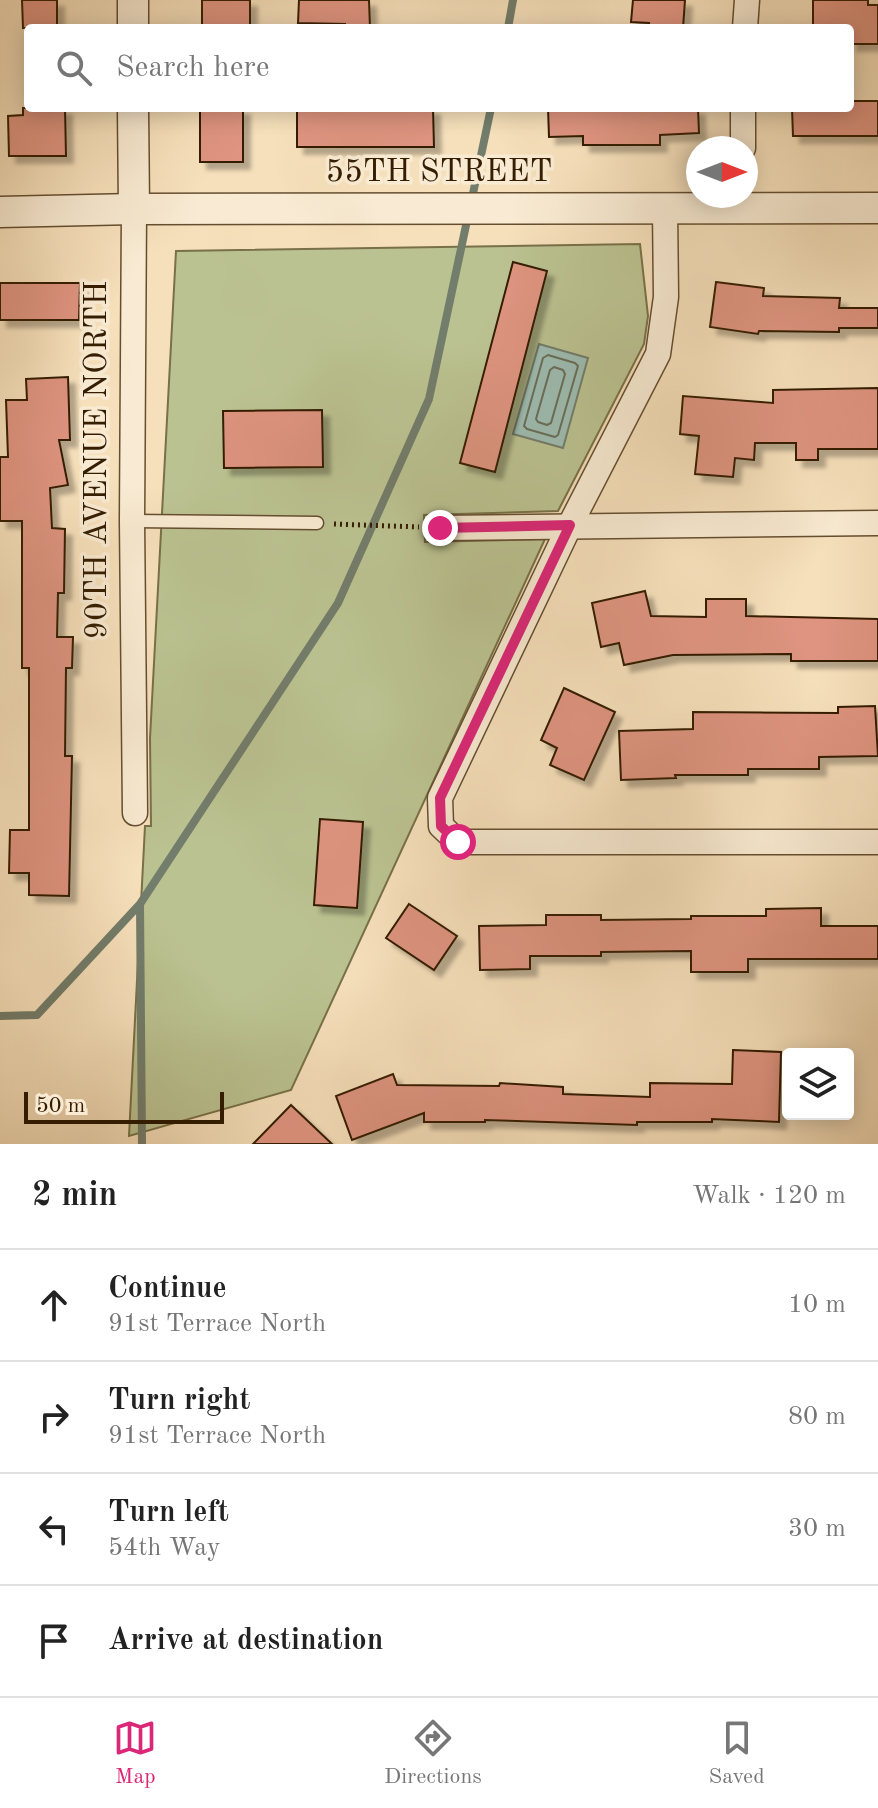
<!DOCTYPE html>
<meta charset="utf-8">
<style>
body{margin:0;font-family:"Old Standard TT",serif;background:#f2f2f2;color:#222}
.controls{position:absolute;right:24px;bottom:24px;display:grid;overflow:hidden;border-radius:8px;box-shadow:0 4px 20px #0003}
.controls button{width:72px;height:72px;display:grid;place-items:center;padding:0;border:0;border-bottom:2px solid #e0e0e0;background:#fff;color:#222;font:40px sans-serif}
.compass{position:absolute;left:686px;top:136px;width:72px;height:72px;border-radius:50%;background:#fff;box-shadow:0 4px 20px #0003;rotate:90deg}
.scale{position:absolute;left:24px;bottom:20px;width:200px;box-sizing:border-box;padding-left:8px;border:4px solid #351d00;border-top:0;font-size:22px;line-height:28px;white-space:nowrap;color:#351d00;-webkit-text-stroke:6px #f9ebd3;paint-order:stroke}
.stop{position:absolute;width:24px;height:24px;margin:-18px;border:6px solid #db2777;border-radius:50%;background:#fff}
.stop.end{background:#db2777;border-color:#fff;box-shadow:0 2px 8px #0008}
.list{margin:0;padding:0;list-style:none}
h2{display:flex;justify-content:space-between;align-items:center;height:104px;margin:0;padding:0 32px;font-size:34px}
h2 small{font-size:26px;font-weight:400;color:#767676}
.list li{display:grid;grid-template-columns:52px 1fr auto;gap:24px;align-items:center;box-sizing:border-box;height:112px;padding:0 32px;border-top:2px solid #e0e0e0}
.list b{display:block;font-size:30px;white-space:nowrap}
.list p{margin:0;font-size:26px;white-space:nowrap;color:#767676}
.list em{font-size:26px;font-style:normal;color:#767676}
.icon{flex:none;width:44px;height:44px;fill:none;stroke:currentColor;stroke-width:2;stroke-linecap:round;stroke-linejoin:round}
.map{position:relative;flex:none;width:878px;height:1144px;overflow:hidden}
.search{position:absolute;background:#fff;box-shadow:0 4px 20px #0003;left:24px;right:24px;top:24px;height:88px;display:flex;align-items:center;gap:20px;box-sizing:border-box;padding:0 28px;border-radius:8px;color:#767676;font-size:30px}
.sheet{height:552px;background:#fff}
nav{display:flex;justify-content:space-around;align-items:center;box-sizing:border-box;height:112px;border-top:2px solid #e0e0e0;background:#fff;font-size:22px;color:#767676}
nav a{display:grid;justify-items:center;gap:4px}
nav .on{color:#db2777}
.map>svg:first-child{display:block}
.green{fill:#bbc291;stroke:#787048;stroke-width:2}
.water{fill:#9dbdb2;stroke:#737d6b;stroke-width:2}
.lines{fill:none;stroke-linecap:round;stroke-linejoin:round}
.shore{stroke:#696d59;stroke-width:2}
.stream{stroke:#737d6b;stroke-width:8}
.building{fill:#de9480;stroke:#351d00;stroke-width:2;filter:url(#shadow)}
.service-casing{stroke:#654e2f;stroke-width:15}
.minor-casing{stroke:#654e2f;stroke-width:27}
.tertiary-casing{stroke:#654e2f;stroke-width:33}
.path{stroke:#351d00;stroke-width:5;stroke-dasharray:2 4;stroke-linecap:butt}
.service{stroke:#f9ebd3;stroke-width:12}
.minor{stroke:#f9ebd3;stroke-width:24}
.tertiary{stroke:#f9ebd3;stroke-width:30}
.route{stroke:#db2777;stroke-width:10}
.labels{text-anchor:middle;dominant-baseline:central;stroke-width:7;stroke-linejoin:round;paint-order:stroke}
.street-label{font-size:32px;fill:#351d00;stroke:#f9ebd3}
</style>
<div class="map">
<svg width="878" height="1144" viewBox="0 0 878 1144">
<defs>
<filter id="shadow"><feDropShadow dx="7" dy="7" stdDeviation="2" flood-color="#0004"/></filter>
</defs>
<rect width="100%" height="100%" fill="#f6e0bb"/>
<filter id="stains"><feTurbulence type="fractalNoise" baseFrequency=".0025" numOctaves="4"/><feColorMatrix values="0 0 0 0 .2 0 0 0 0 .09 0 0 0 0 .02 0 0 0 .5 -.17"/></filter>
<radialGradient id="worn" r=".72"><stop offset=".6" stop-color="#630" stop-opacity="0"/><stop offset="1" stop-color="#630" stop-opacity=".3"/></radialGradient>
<!-- green -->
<path class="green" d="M640 244 648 316 644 344 558 511 424 515 425 542 545 539 291 1090 129 1136 145 826H151L150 738 176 251Z"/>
<!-- water -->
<path class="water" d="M539 344 588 358 563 448 513 434Z"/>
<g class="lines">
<!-- shore -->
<g class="shore">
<path d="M548 355 575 363 578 366 558 435 555 437 527 429 524 426 543 358Z"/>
<path d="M554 367 563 370 565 374 551 423 547 425 538 422 536 419 550 370Z"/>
</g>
<!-- stream -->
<g class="stream">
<path d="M508 28 513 0"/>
<path d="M471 203 491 108"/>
<path d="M140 905 142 1144"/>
<path d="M0 1016 37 1015 140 904 338 603 429 399 468 216"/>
</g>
</g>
<!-- building -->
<g class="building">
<path d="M22 0H57V28H23Z"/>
<rect x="202" y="0" width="48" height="28"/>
<path d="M299 0H369L370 28H345V24L298 23Z"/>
<path d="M633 0H685L683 28H649V23L631 22Z"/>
<path d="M813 0H868V5H878V44H850V28H813Z"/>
<path d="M850 101H878V136H793L792 108H850Z"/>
<path d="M23 108H65L66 156H9L8 116 23 115Z"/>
<rect x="200" y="108" width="43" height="54"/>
<path d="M318 108H433L434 147H297V110Z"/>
<path d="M548 108H698L699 133 660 135V145H583V136L549 137Z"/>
<path d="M513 262 547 271 495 472 460 463Z"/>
<path d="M716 282 764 288 763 296 840 298 839 308H878V328H839V332L759 331 758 334 710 327Z"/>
<path d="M0 283H80L79 320H0Z"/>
<path d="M68 377 70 440H59L68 485 50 488 52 528 65 529 64 593H58L57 637H73L72 668H66L65 756H72L69 896 29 895V873H9L10 830H29V668H22V521H0V457H8L6 400H27L26 379Z"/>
<path d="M878 388V449H818V460H796V443H755L754 460 735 458 733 477 695 474 699 436 680 434 683 396 773 403V390Z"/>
<path d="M322 410 323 467 224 468 223 411Z"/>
<path d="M645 591 651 616 706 617V599H746V616L878 619V661H791V654L673 655 624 665 619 643 601 647 592 603Z"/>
<path d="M564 688 615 712 584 780 550 765 557 748 541 740Z"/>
<path d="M875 706 878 756 819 757V769H748V775H675L676 778 621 780 619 731 693 729V712L838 713V707Z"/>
<path d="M320 819 363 822 357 908 314 905Z"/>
<path d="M409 904 457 936 434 970 386 938Z"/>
<path d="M821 908V926H878V959H748V972H691V951L601 952V956H530V969L480 970 479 926 546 925V915H601V920L691 919V916H766V909Z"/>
<path d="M733 1050 781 1052 779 1122 712 1119V1122H637V1125L485 1120V1122H424V1113L352 1140 336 1096 393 1074 397 1085 499 1086 500 1083 563 1087V1094L650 1097V1083L732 1084Z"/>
<path d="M291 1105 332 1144H253Z"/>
</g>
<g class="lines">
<defs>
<path id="service" d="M132 521 317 523"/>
<g id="minor">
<path d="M745 28 747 0"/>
<path d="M743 148V108"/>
<path d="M134 209 132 521 135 813"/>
<path d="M665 209 666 297 658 354 570 525 440 798 441 826 458 842H878"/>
<path d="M440 528 878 523"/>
</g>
<g id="tertiary">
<path d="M133 0V28"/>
<path d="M133 108 134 209"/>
<path d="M0 212 134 209 878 208"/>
</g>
</defs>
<!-- service casing -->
<use href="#service" class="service-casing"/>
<!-- minor casing -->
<use href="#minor" class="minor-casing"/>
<!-- tertiary casing -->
<use href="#tertiary" class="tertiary-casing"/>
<!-- path -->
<path class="path" d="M334 524 419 527"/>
<!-- service -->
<use href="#service" class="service"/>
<!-- minor -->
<use href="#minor" class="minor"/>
<!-- tertiary -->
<use href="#tertiary" class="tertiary"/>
</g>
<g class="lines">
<!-- route -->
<path class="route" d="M440 528 570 525 440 798 441 826 458 842"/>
</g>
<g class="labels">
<!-- street labels -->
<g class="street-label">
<text x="439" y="173">55TH STREET</text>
<text transform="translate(98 460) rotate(-90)">90TH AVENUE NORTH</text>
</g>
</g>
<rect width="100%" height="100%" filter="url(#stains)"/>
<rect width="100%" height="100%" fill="url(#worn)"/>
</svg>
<div class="controls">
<button><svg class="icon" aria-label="layers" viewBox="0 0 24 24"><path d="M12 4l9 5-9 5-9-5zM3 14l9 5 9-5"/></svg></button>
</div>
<svg class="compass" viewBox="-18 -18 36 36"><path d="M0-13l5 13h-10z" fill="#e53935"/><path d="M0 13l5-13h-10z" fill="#767676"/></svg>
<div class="scale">50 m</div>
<div class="stop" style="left:458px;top:842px"></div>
<div class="stop end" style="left:440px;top:528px"></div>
<div class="search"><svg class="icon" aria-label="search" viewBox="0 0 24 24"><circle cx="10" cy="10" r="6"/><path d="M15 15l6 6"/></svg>Search here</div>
</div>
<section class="sheet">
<h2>2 min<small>Walk · 120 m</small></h2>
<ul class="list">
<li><svg class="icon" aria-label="ahead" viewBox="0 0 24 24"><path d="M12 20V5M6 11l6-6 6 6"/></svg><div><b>Continue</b><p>91st Terrace North</p></div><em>10 m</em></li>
<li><svg class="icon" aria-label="right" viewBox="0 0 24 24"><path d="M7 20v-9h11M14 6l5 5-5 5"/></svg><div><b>Turn right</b><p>91st Terrace North</p></div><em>80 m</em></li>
<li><svg class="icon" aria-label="left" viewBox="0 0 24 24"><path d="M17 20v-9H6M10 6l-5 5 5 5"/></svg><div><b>Turn left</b><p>54th Way</p></div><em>30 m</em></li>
<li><svg class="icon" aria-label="arrive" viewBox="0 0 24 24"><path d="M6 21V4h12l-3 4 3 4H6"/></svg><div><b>Arrive at destination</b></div></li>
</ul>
</section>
<nav>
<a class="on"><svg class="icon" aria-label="map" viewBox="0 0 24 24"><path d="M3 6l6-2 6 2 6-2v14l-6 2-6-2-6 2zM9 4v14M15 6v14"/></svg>Map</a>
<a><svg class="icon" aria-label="directions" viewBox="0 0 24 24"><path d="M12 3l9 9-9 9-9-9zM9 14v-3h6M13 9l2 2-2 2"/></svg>Directions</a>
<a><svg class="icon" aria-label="saved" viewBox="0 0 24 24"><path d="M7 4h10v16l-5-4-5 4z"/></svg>Saved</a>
</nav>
